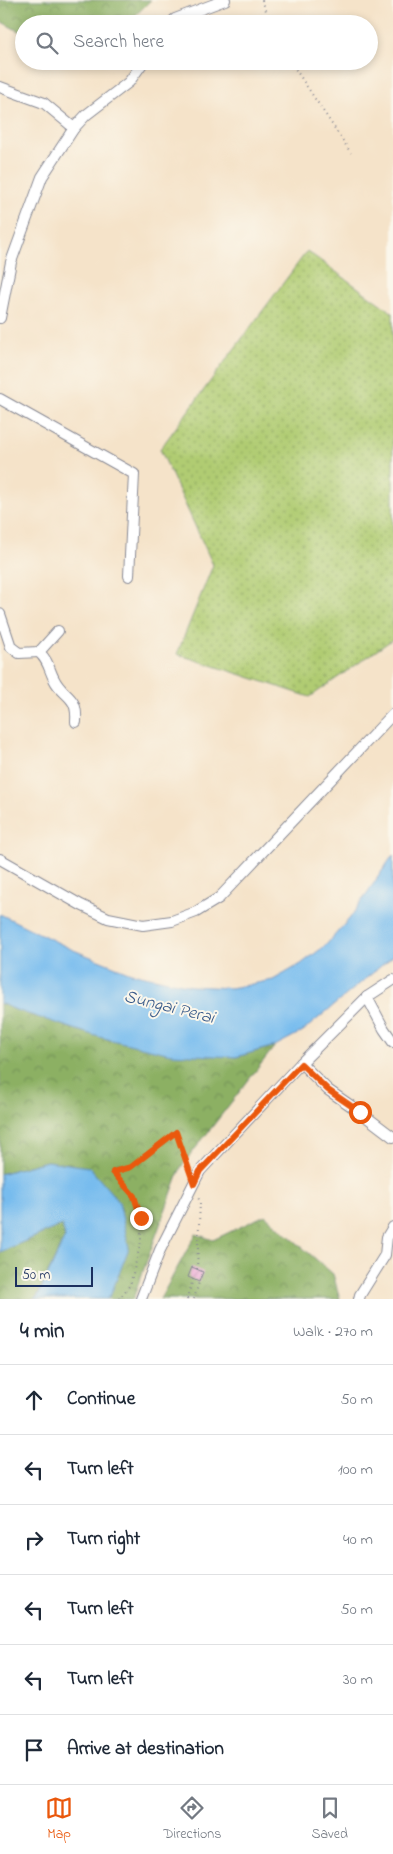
<!DOCTYPE html>
<meta charset="utf-8">
<style>
body{margin:0;font-family:"Indie Flower",sans-serif;background:#f6f6f7;color:#1f2937}
.scale{position:absolute;left:15px;bottom:12px;width:78px;box-sizing:border-box;padding-left:5px;border:2px solid #1b2f5e;border-top:0;font-size:14px;line-height:18px;white-space:nowrap;color:#1b2f5e;-webkit-text-stroke:4px #fbf7ec;paint-order:stroke}
.stop{position:absolute;width:15px;height:15px;margin:-11px;border:4px solid #ea580c;border-radius:50%;background:#fff}
.stop.end{background:#ea580c;border-color:#fff;box-shadow:0 1px 5px #0008}
.list{margin:0;padding:0;list-style:none}
h2{display:flex;justify-content:space-between;align-items:center;height:65px;margin:0;padding:0 20px;font-size:21px}
h2 small{font-size:16px;font-weight:400;color:#747a83}
.list li{display:grid;grid-template-columns:32px 1fr auto;gap:15px;align-items:center;box-sizing:border-box;height:70px;padding:0 20px;border-top:1px solid #e0e1e3}
.list b{display:block;font-size:19px;white-space:nowrap}
.list em{font-size:16px;font-style:normal;color:#747a83}
.icon{flex:none;width:28px;height:28px;fill:none;stroke:currentColor;stroke-width:2;stroke-linecap:round;stroke-linejoin:round}
.map{position:relative;flex:none;width:393px;height:1299px;overflow:hidden}
.search{position:absolute;background:#fff;box-shadow:0 2px 8px #0003;left:15px;right:15px;top:15px;height:55px;display:flex;align-items:center;gap:12px;box-sizing:border-box;padding:0 18px;border-radius:28px;color:#747a83;font-size:19px}
.sheet{height:485px;background:#fff}
nav{display:flex;justify-content:space-around;align-items:center;box-sizing:border-box;height:70px;border-top:1px solid #e0e1e3;background:#fff;font-size:14px;color:#747a83}
nav a{display:grid;justify-items:center;gap:2px}
nav .on{color:#ea580c}
.map>svg:first-child{display:block}
.grass{fill:url(#grass-dots);stroke:#667e68}
.forest{fill:url(#forest-crowns);stroke:#547061}
.water{fill:#77bcee;stroke:#4976a6}
.building{fill:url(#building-hatch)}
.lines{fill:none;stroke-linecap:round;stroke-linejoin:round}
.street-casing{stroke:#888994;stroke-width:12}
.path{stroke:#888994;stroke-width:2;stroke-dasharray:1 4;stroke-linecap:butt}
.street{stroke:#fff;stroke-width:10}
.route{stroke:#ea580c;stroke-width:6}
.labels{text-anchor:middle;dominant-baseline:central;stroke-width:4;stroke-linejoin:round;paint-order:stroke}
.water-label{font-size:18px;font-style:italic;fill:#375989;stroke:#fbf7ec}
</style>
<div class="map">
<svg width="393" height="1299" viewBox="0 0 393 1299">
<defs>
<pattern id="grass-dots" width="8" height="8" patternUnits="userSpaceOnUse" patternTransform="scale(1.25)"><rect width="8" height="8" fill="#b0cc72"/><path d="M2 2h.1M6 6h.1" fill="none" stroke="#8ea661" stroke-width="1.8" stroke-linecap="round"/></pattern>
<pattern id="forest-crowns" width="20" height="18" patternUnits="userSpaceOnUse" patternTransform="scale(1.25)"><rect width="20" height="18" fill="#8cb064"/><path d="M2 6a3 3 0 1 1 6 0M12 15a3 3 0 1 1 6 0" fill="none" stroke="#729056"/></pattern>
<pattern id="building-hatch" width="6" height="6" patternUnits="userSpaceOnUse" patternTransform="scale(1.25)"><rect width="6" height="6" fill="#eba0d3"/><path d="M-1 1l2-2M0 6l6-6M5 7l2-2" fill="none" stroke="#be83ae"/></pattern>
</defs>
<rect width="100%" height="100%" fill="#fbf7ec"/>
<filter id="ink" filterUnits="userSpaceOnUse"><feTurbulence type="fractalNoise" baseFrequency=".02" numOctaves="2"/><feDisplacementMap in="SourceGraphic" scale="10" xChannelSelector="R" yChannelSelector="G"/><feConvolveMatrix kernelMatrix="1 2 1 2 8 2 1 2 1" color-interpolation-filters="sRGB"/></filter>
<filter id="wash" filterUnits="userSpaceOnUse"><feTurbulence type="fractalNoise" baseFrequency=".0096" numOctaves="4" result="noise"/><feDisplacementMap in="SourceGraphic" scale="20" xChannelSelector="R" yChannelSelector="G"/><feGaussianBlur stdDeviation="1.12" result="paint"/><feColorMatrix in="noise" values="0 0 0 0 0 0 0 0 0 0 0 0 0 0 0 0 0 1.4 0 .05"/><feComposite in="paint" operator="in"/></filter>
<g filter="url(#wash)">
<rect width="100%" height="100%" fill="#f5e3c9"/>
<!-- grass -->
<path class="grass" d="M307 251 393 313V639L310 697 177 654 213 565 160 449Z"/>
<!-- forest -->
<g class="forest">
<path d="M0 0H151L127 24H24V34L0 21Z"/>
<path d="M0 1003 16 1010 236 1057 275 1046 181 1167 133 1299H107L111 1294 47 1161 0 1174Z"/>
<path d="M265 1215 333 1274 340 1299H160L196 1234 213 1240Z"/>
<path d="M62 1225 65 1237 37 1296 34 1299H0V1252Z"/>
</g>
<!-- water -->
<g class="water">
<path d="M393 855V956L303 1031 275 1046 236 1057 171 1054 99 1037 16 1010 0 1003V914L71 949 131 973 191 986 231 988 273 980 301 964 326 945 350 918Z"/>
<path d="M47 1161 89 1167 119 1202 129 1248 111 1294 107 1299H34L38 1296 65 1237 62 1225 0 1252V1174Z"/>
</g>
<g id="blocks">
<!-- building -->
<path class="building" d="M192 1267 203 1272 199 1282 188 1277Z"/>
</g>
</g>
<g filter="url(#ink)">
<use href="#blocks" fill-opacity="0" stroke="#888994" stroke-width="1"/>
<g class="lines">
<defs>
<g id="street">
<path d="M171 24 175 19 225 0"/>
<path d="M0 87 44 103 74 128"/>
<path d="M0 318 11 262 42 177 74 128 86 115 129 82 144 61"/>
<path d="M0 399 134 474 129 576"/>
<path d="M0 614 11 647 19 653 39 652 58 631"/>
<path d="M39 652C49 662 48 667 54 679 63 698 78 694 76 722"/>
<path d="M0 859 81 905 108 918 143 925 172 921 196 912 219 898 393 714"/>
<path d="M367 997 384 1029 393 1042"/>
<path d="M301 1063 328 1090 360 1112 393 1137"/>
<path d="M141 1299 160 1250 200 1171 301 1063 367 997 393 980"/>
<path d="M359 1299 360 1295 385 1255 387 1237 393 1227"/>
</g>
</defs>
<!-- street casing -->
<use href="#street" class="street-casing"/>
<!-- path -->
<g class="path">
<path d="M262 0 271 24"/>
<path d="M290 61 351 153"/>
<path d="M197 1269 200 1202 198 1197"/>
<path d="M119 1299 130 1285 141 1242V1218L133 1196 113 1173 131 1167 176 1131 189 1171"/>
<path d="M187 1299 193 1279"/>
<path d="M194 1299 199 1282"/>
</g>
<!-- street -->
<use href="#street" class="street"/>
</g>
</g>
<g class="lines" filter="url(#ink)">
<!-- route -->
<path class="route" d="M141 1218 134 1196 113 1172 131 1167 176 1132 194 1184 200 1171 301 1064 328 1090 360 1112"/>
</g>
<g class="labels">
<!-- water labels -->
<g class="water-label">
<text transform="translate(169 1008) rotate(14)">Sungai Perai</text>
</g>
</g>
</svg>
<div class="scale">50 m</div>
<div class="stop" style="left:360px;top:1112px"></div>
<div class="stop end" style="left:141px;top:1218px"></div>
<div class="search"><svg class="icon" aria-label="search" viewBox="0 0 24 24"><circle cx="10" cy="10" r="6"/><path d="M15 15l6 6"/></svg>Search here</div>
</div>
<section class="sheet">
<h2>4 min<small>Walk · 270 m</small></h2>
<ul class="list">
<li><svg class="icon" aria-label="ahead" viewBox="0 0 24 24"><path d="M12 20V5M6 11l6-6 6 6"/></svg><div><b>Continue</b></div><em>50 m</em></li>
<li><svg class="icon" aria-label="left" viewBox="0 0 24 24"><path d="M17 20v-9H6M10 6l-5 5 5 5"/></svg><div><b>Turn left</b></div><em>100 m</em></li>
<li><svg class="icon" aria-label="right" viewBox="0 0 24 24"><path d="M7 20v-9h11M14 6l5 5-5 5"/></svg><div><b>Turn right</b></div><em>40 m</em></li>
<li><svg class="icon" aria-label="left" viewBox="0 0 24 24"><path d="M17 20v-9H6M10 6l-5 5 5 5"/></svg><div><b>Turn left</b></div><em>50 m</em></li>
<li><svg class="icon" aria-label="left" viewBox="0 0 24 24"><path d="M17 20v-9H6M10 6l-5 5 5 5"/></svg><div><b>Turn left</b></div><em>30 m</em></li>
<li><svg class="icon" aria-label="arrive" viewBox="0 0 24 24"><path d="M6 21V4h12l-3 4 3 4H6"/></svg><div><b>Arrive at destination</b></div></li>
</ul>
</section>
<nav>
<a class="on"><svg class="icon" aria-label="map" viewBox="0 0 24 24"><path d="M3 6l6-2 6 2 6-2v14l-6 2-6-2-6 2zM9 4v14M15 6v14"/></svg>Map</a>
<a><svg class="icon" aria-label="directions" viewBox="0 0 24 24"><path d="M12 3l9 9-9 9-9-9zM9 14v-3h6M13 9l2 2-2 2"/></svg>Directions</a>
<a><svg class="icon" aria-label="saved" viewBox="0 0 24 24"><path d="M7 4h10v16l-5-4-5 4z"/></svg>Saved</a>
</nav>
